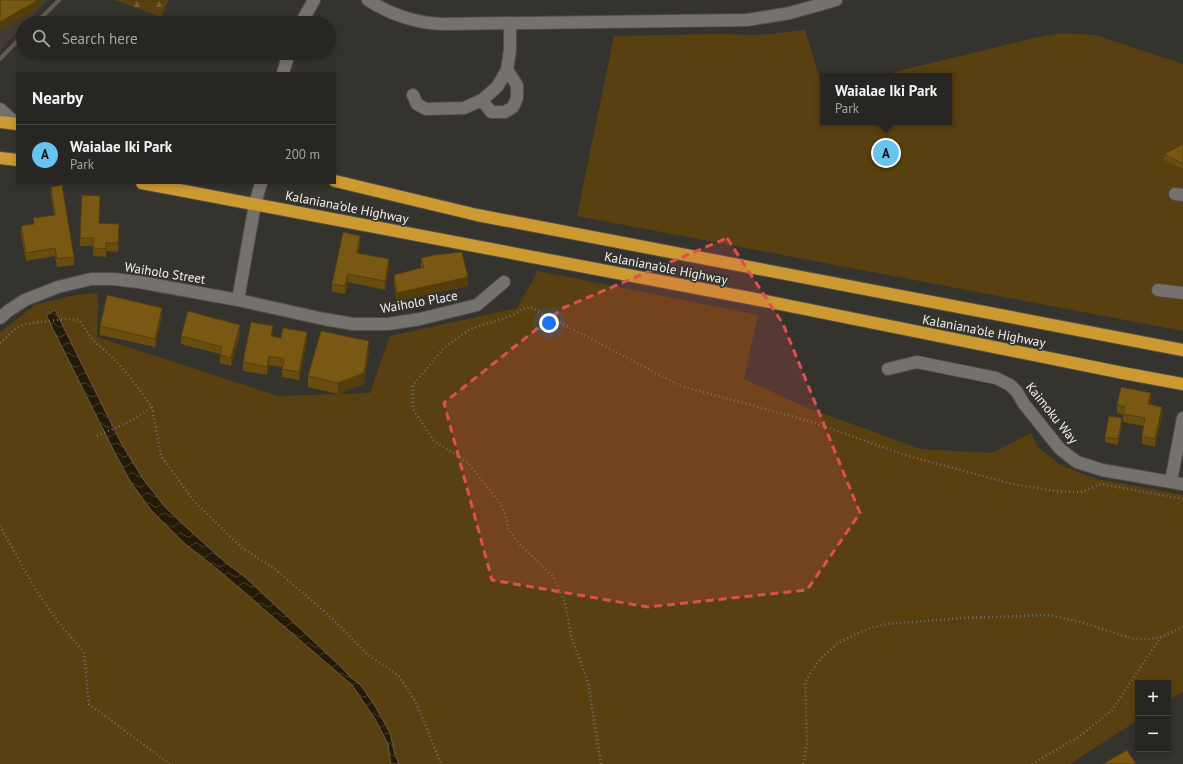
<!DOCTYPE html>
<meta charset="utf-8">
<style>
body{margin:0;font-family:"PT Sans",sans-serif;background:#34322f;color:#f1f3f6}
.controls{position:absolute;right:12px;bottom:12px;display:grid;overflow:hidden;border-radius:0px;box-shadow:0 2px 6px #0003}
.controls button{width:36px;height:36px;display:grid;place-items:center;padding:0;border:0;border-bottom:1px solid #444340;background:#282622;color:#f1f3f6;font:20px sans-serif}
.you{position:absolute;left:549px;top:323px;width:14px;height:14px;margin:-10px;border:3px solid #fff;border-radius:50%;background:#1a73e8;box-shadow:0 0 0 6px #1a73e833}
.badge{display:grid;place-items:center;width:26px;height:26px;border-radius:50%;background:#67c4ef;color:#111;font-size:13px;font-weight:700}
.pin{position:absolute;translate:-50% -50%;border:2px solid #fff;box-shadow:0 1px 4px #0006}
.popup{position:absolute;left:820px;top:73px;width:132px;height:52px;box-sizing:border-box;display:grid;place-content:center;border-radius:0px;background:#282622;filter:drop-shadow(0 1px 3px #0005);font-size:13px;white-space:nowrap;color:#a5a5a5}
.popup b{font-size:15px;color:#f1f3f6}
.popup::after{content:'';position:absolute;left:50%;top:100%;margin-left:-8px;border:8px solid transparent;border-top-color:#282622}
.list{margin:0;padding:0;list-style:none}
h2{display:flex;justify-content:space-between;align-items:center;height:52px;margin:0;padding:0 16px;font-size:17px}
h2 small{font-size:13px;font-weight:400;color:#a5a5a5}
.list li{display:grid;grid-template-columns:26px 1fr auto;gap:12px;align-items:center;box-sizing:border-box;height:60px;padding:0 16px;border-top:1px solid #444340}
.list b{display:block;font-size:15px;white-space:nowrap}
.list p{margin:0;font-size:13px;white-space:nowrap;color:#a5a5a5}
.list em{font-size:13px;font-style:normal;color:#a5a5a5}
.icon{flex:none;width:22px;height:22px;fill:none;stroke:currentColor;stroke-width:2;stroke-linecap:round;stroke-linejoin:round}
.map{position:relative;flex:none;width:1183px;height:764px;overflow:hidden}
.search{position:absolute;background:#282622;box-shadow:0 2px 6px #0003;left:16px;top:16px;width:320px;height:44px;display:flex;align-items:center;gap:10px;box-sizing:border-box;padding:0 14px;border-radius:22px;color:#a5a5a5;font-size:15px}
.panel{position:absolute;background:#282622;box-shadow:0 2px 6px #0003;left:16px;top:72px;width:320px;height:112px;border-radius:0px}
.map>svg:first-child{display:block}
.built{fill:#413b31}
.green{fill:#584010}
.forest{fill:url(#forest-firs)}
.water{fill:url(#water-waves);stroke:#635b4c}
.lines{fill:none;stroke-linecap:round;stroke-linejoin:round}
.stream{stroke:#635b4c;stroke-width:4}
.minor-casing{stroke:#514e4a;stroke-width:14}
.highway-casing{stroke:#514e4a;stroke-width:14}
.path{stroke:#73716d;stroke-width:2.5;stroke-dasharray:1 3;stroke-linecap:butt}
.minor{stroke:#75716c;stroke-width:12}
.highway{stroke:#cd9931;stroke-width:12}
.wall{fill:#684c10}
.shaded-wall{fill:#553e0d}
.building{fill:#795813;stroke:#553e0d}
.marked{fill:#dc5150;fill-opacity:0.2;stroke:#dc5150;stroke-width:3;stroke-dasharray:8 5;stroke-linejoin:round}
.labels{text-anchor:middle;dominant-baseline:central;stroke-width:3.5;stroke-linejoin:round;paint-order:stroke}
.street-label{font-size:13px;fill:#f5f3f0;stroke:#35332e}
</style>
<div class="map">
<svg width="1183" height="764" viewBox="0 0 1183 764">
<defs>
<pattern id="forest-firs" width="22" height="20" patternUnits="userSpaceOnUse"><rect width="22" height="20" fill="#584010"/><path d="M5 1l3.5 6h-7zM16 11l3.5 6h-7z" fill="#715c33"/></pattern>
<pattern id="water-waves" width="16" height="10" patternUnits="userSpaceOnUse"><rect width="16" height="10" fill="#251a06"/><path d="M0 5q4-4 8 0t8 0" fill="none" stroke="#453c2b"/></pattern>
</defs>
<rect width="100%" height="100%" fill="#35332e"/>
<!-- built -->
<path class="built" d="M0 0H48L26 23H23V26L0 50Z"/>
<!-- green -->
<g class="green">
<path d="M805 30 823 89V122H949V76H878L1034 38 1062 33 1095 35 1183 64V331L577 216 614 36 714 34 759 35Z"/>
<path d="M538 271 758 315 744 379 803 406 920 449 992 453 1031 433 1038 447 1062 466 1097 479 1183 495V692L1168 701V683H1138V720L1070 764H0V332L37 304 76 295 98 293 97 337 278 396 370 393 390 336 517 308Z"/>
</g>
<!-- forest -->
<path class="forest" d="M115 0H169L161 17Z"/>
<!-- water -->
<path class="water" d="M55 310 121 443 143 479 165 507 187 528 226 563 245 577 340 666 351 678 360 684 375 706 390 733 395 755 399 764H391L388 744 375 719 352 685 222 573 184 543 151 510 130 481 114 451 46 315Z"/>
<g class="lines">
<!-- stream -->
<g class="stream">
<path d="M36 23 59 0"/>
<path d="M0 59 23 35"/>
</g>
<defs>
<g id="minor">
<path d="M368 0C391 15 415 23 443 24L747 20 790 13 836 0"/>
<path d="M301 23 314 0"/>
<path d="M283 73 289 53"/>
<path d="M413 95 417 104 426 109 464 108 482 100 497 87 507 70 510 50V23"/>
<path d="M482 100 491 112H505L513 107 517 98V85L507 70"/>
<path d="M0 109 17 124"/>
<path d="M1175 194 1183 195"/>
<path d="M1158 290 1183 293"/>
<path d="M238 300 255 204 261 183"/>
<path d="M0 318 8 311 25 300 58 287 91 279H113L139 282 238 300 324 319 353 324H388L420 319 477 305 504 282"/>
<path d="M888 369 917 362 996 378 1010 385 1017 392 1024 404 1060 449 1077 462 1102 470 1183 484"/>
<path d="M1171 481 1183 418"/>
</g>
<g id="highway">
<path d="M0 122 17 124"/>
<path d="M0 158 17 160"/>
<path d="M335 181 477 215 1183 350"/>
<path d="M142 183 760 300 1123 373 1183 384"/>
</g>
</defs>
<!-- minor casing -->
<use href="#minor" class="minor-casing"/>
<!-- highway casing -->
<use href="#highway" class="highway-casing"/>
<!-- path -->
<g class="path">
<path d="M0 343 16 328 25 324 65 319 79 320 92 339 111 356 131 378 152 407 161 456 194 501 242 548 275 569 333 619 368 655 398 675 416 702 441 764"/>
<path d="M97 436 131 421 152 407"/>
<path d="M0 526 36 590 58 622 84 652 89 704 170 764"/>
<path d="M601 764 588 682 571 636 565 602 553 576 521 546 508 529 506 517 500 503 468 463 433 440 413 409V385L443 349 470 329 505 318 513 315 522 309 530 307 681 386 809 421 908 456 1013 484 1054 491 1081 492 1101 484 1183 499"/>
<path d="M803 764 804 761 807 742 805 682 813 669 823 656 837 644 854 635 870 628 886 624 963 618 1048 615 1077 621 1134 639H1149L1161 637 1183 627"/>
<path d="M1032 764 1080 736 1112 710 1161 637"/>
</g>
<!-- minor -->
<use href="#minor" class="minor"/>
<!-- highway -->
<use href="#highway" class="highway"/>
</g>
<!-- wall -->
<g class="wall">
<path d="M1183 144V169L1164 160V154Z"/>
<path d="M51 187 74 257V265L57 267 55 256 26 261 21 234V226L33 224V218L54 215 51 195Z"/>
<path d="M100 204 99 223 119 232 118 252 106 251V257L93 256V246H80V238Z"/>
<path d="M360 244 358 253 389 267 385 290 348 282 345 294 332 292V284Z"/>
<path d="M421 258 468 286 397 301 394 284V275L421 268Z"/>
<path d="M162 316 155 347 100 335V326Z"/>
<path d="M240 334 231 366 220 363V354L181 344V336Z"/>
<path d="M273 335V337L281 338 307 340 299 380 282 377V367L269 365 267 375 243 371V362Z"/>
<path d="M369 351 364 384 338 394 308 387V376Z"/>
<path d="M1151 401 1150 404 1162 415 1155 447 1142 444V436L1144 426 1123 422V415L1117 413V405Z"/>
<path d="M1122 424 1118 445 1105 442V437Z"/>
</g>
<!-- shaded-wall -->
<g class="shaded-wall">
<path d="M38 0H42V6L0 30V22Z"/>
<path d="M360 236V244L357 261V253Z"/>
<path d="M389 259V267L385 290V281Z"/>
<path d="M348 274V282L345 294V286Z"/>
<path d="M468 277V286L397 301V293Z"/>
<path d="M162 308V316L155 347V339Z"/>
<path d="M240 325V334L231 366V358Z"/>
<path d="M273 326V335L271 344V336Z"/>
<path d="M307 332V340L299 380V372Z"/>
<path d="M369 341V351L364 384 338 394V383Z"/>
<path d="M269 356V365L267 375V367Z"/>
<path d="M1151 393V401L1148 412V404Z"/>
<path d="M1162 407V415L1155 447V439Z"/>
<path d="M1122 418V424L1118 445V439Z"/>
</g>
<!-- building -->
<g class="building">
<path d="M0 0H38L0 22Z"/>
<path d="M1183 144V164L1164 154Z"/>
<path d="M62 185 74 257 57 259 55 248 26 253 21 226 34 224 33 218 55 215 51 187Z"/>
<path d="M82 195 100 196 99 223 119 224 118 243H106V249L93 248V238H80Z"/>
<path d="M343 232 360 236 357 253 389 259 385 281 348 274 345 286 332 284Z"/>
<path d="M462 252 468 277 397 293 394 275 424 267 421 258 434 255Z"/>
<path d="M107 295 162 308 155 339 100 326Z"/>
<path d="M188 311 240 325 231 358 220 355 222 347 181 336Z"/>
<path d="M251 322 273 326 271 336 281 338 283 328 307 332 299 372 282 369 284 359 269 356 267 367 243 362Z"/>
<path d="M321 331 369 341 364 373 338 383 308 376Z"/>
<path d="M1121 387 1151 393 1148 404 1162 407 1155 439 1142 436 1145 418 1123 414 1125 407 1117 405Z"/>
<path d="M1109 416 1122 418 1118 439 1105 437Z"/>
<path d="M1127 750 1136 764H1103Z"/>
</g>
<!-- marked area -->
<path class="marked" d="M727 238 783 324 860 513 807 590 648 607 492 580 444 403 563 308Z"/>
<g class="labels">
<!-- street labels -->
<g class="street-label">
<text transform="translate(347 207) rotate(11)">Kalaniana’ole Highway</text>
<text transform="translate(666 268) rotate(11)">Kalaniana’ole Highway</text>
<text transform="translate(165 273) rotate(9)">Waiholo Street</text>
<text transform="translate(419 302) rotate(-10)">Waiholo Place</text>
<text transform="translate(984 331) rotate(11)">Kalaniana’ole Highway</text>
<text transform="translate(1052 413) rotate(51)">Kaimoku Way</text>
</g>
</g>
</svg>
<div class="controls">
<button>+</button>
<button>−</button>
</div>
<div class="you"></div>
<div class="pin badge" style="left:886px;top:153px">A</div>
<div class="popup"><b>Waialae Iki Park</b>Park</div>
<div class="search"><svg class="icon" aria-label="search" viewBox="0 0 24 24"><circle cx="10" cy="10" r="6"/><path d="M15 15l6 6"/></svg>Search here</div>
<section class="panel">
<h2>Nearby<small></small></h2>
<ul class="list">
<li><span class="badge">A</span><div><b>Waialae Iki Park</b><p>Park</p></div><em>200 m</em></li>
</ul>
</section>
</div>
